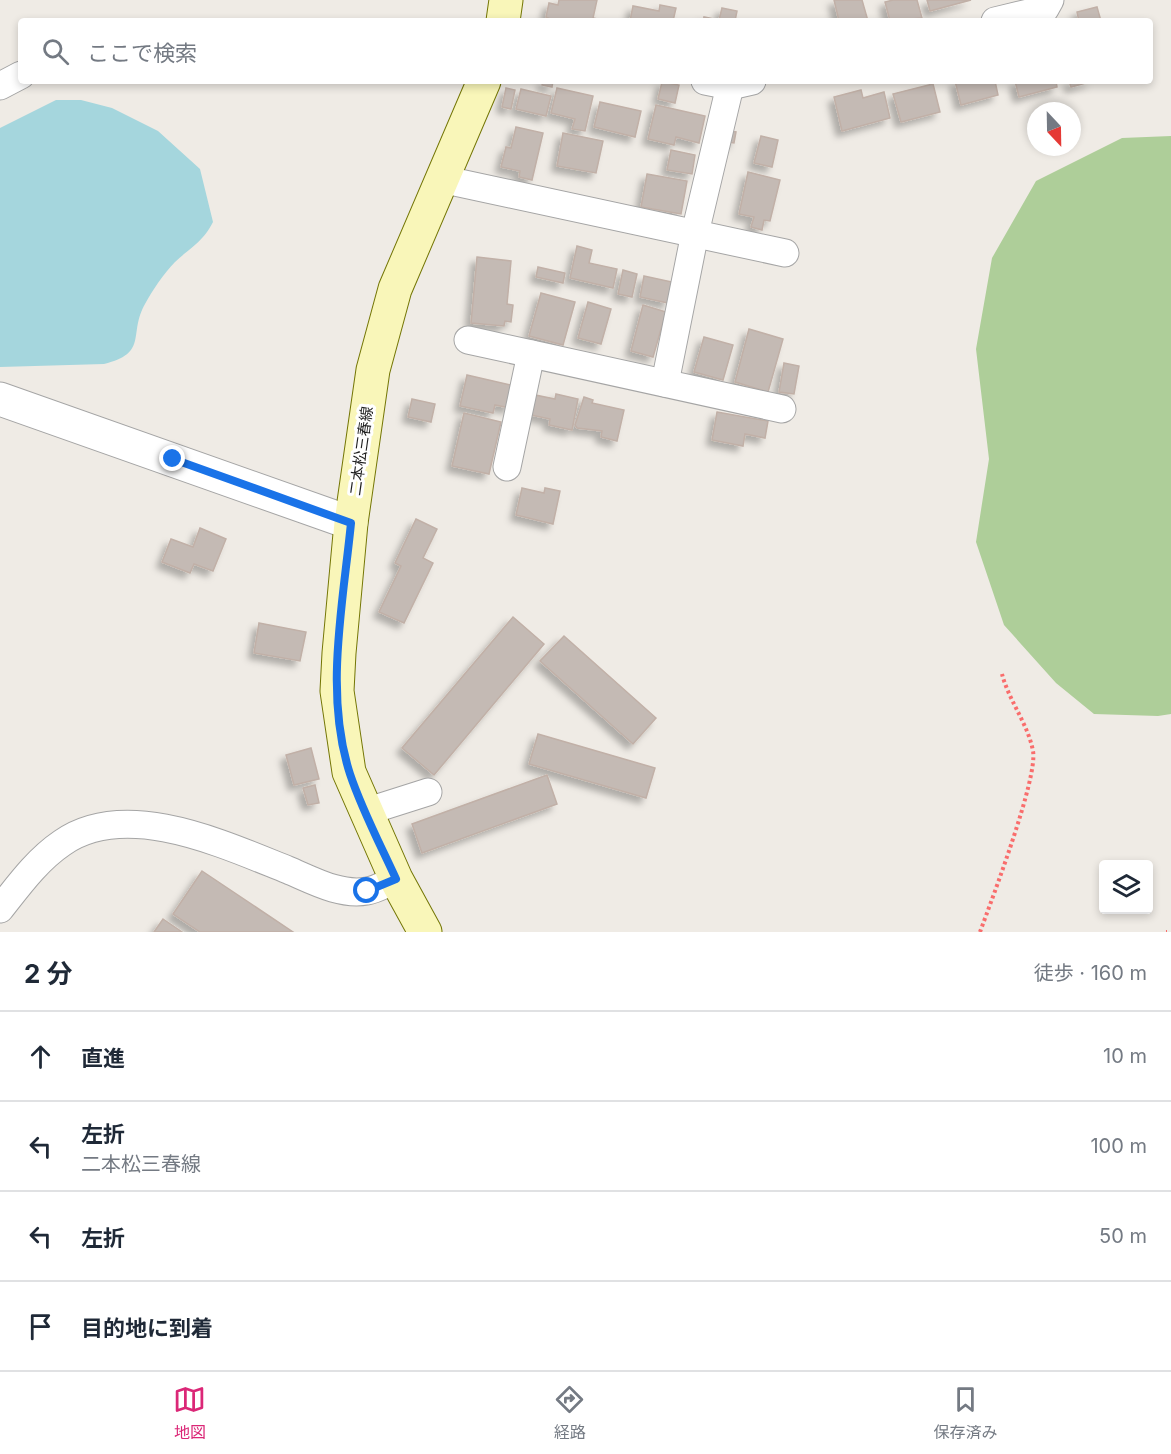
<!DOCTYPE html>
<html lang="ja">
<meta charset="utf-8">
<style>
body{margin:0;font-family:Inter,"Noto Sans JP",sans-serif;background:#f6f6f7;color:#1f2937}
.controls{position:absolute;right:18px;bottom:18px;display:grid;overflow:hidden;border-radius:6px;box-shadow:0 3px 9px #0003}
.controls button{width:54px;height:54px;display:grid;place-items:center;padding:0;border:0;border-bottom:2px solid #e0e1e3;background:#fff;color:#1f2937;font:30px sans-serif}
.compass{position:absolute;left:1027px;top:102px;width:54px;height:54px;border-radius:50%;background:#fff;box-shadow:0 3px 9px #0003;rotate:158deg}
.stop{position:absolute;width:18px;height:18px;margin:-14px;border:4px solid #1a73e8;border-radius:50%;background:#fff}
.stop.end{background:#1a73e8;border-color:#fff;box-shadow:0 2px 6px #0008}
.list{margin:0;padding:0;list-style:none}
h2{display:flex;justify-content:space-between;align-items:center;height:78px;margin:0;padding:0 24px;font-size:26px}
h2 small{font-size:20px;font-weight:400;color:#747a83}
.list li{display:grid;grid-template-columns:39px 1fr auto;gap:18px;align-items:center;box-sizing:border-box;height:90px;padding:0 24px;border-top:2px solid #e0e1e3}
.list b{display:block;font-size:22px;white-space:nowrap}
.list p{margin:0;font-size:20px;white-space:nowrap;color:#747a83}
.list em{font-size:20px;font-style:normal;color:#747a83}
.icon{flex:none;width:33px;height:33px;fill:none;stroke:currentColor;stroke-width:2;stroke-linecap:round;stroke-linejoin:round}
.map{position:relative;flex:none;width:1171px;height:932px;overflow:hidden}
.search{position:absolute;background:#fff;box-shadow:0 3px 9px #0003;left:18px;right:18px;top:18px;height:66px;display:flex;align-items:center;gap:15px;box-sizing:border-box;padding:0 21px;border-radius:6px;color:#747a83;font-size:22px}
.sheet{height:438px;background:#fff}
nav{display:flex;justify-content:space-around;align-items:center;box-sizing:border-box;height:84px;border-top:2px solid #e0e1e3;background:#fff;font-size:16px;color:#747a83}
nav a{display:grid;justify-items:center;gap:3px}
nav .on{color:#db2777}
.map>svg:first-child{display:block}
.forest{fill:#aece99}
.water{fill:#a5d6dd}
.building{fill:#c4bab4;stroke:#c1b0a7;stroke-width:1.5;filter:url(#shadow)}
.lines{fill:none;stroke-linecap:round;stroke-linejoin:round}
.minor-casing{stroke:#a5a5a5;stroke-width:29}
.tertiary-casing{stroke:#a5a5a5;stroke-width:35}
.secondary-casing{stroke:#747605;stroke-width:35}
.path{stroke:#f96d6c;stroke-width:4;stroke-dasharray:3 3;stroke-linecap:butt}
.minor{stroke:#fff;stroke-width:27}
.tertiary{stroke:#fff;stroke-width:33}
.secondary{stroke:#f9f6b9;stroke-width:33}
.route{stroke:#1a73e8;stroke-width:8}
.labels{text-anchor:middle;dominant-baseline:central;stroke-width:6;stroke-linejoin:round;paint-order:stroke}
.street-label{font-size:15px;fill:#1e1e1e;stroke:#fff}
</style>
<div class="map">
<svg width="1171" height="932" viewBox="0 0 1171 932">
<defs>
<filter id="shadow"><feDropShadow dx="-5.5" dy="5.5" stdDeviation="3" flood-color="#0004"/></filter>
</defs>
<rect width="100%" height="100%" fill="#efebe5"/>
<!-- forest -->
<path class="forest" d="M1171 136V714L1158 716 1094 714 1056 683 1004 625 976 542 989 459 976 349 992 258 1036 181 1122 138Z"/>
<!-- water -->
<path class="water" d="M56 100H81L112 108 158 131 200 169 213 222C202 243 191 247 175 262 164 273 152 291 145 304 128 334 149 353 104 364L0 367V128Z"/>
<!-- building -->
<g class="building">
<path d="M559 0H597L593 18 607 21H554L546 17 549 3 558 5Z"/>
<path d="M834 0H862L868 21H839Z"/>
<path d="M893 0H917L922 18 890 21 885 2Z"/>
<path d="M927 0H971L930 11Z"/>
<path d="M660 5 676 8 673 21H630L633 6 659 11Z"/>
<path d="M1097 7 1101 21H1079L1077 12Z"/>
<path d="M722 8 737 11 735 21H703L704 17 719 20Z"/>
<path d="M543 81H553L552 87 542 85Z"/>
<path d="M955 81H995L998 95 961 105Z"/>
<path d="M1015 81H1056L1057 87 1019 97Z"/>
<path d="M1069 81H1093L1071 87Z"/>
<path d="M662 82 679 85 675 103 658 99Z"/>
<path d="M933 84 940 112 901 122 893 94Z"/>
<path d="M506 88 515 90 511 109 502 107Z"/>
<path d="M557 88 593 96 585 131 572 129 575 119 551 113Z"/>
<path d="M521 89 551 96 546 116 516 109Z"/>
<path d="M861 90 863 98 884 92 890 118 842 131 834 97Z"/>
<path d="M600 102 641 111 635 137 594 127Z"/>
<path d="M656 105 705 116 699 143 676 137 674 145 648 139Z"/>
<path d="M516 127 543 133 532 180 519 177 520 171 501 167 506 147 511 148Z"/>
<path d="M729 131 736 132 734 143 727 142Z"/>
<path d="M563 133 603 141 596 173 557 166Z"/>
<path d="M761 136 778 140 772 167 754 163Z"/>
<path d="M671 150 695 155 692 174 667 170Z"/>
<path d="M748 172 780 180 770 221 764 220 762 230 751 227 754 217 739 214Z"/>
<path d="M647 174 687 181 681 214 641 207Z"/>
<path d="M577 246 592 250 589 263 617 269 613 288 570 278Z"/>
<path d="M477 257 511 261 507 304 513 305 511 322 505 321 504 326 471 323Z"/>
<path d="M538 267 565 273 563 283 536 277Z"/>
<path d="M623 270 637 274 632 297 618 294Z"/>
<path d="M644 276 672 282 668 303 640 297Z"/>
<path d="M541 293 575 302 563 345 529 336Z"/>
<path d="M588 302 611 309 601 344 578 338Z"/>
<path d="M643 305 666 312 653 357 631 351Z"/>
<path d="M749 329 783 339 768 392 735 382Z"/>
<path d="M704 337 733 345 723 380 694 372Z"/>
<path d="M784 363 799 366 794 394 779 392Z"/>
<path d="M467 375 515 386 510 408 495 405 493 413 460 406Z"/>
<path d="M556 394 578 399 572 430 549 425 550 419 531 415 535 395 555 399Z"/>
<path d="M584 397 593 400 592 403 624 410 617 441 601 437 602 431 577 428 575 425Z"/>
<path d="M412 399 435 404 431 422 408 417Z"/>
<path d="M717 412 768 421 765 438 745 434 743 446 712 440Z"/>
<path d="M464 413 501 422 489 474 452 466Z"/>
<path d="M522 488 544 493 545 488 560 491 553 524 516 515Z"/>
<path d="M416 519 437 529 423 558 433 563 404 623 379 612 401 566 395 563Z"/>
<path d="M200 528 226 539 213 571 194 564 190 573 162 562 171 539 193 547Z"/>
<path d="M513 617 544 644 434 775 402 748Z"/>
<path d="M259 623 306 632 300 661 254 653Z"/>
<path d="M564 636 656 718 633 744 540 661Z"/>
<path d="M538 734 655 768 646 798 529 764Z"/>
<path d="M311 748 319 779 294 785 286 755Z"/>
<path d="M547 775 557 804 422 853 412 824Z"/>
<path d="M315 785 319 803 308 805 303 788Z"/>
<path d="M202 871 293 932H200L173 914Z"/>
<path d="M163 919 182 932H154Z"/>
</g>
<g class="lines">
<defs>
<g id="minor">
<path d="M995 21 1045 9 1050 0"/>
<path d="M705 81 730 86 752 81"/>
<path d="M0 86 21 75"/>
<path d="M441 179 785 253"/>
<path d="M468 340 782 409"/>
<path d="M665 383 695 233 730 86"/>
<path d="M507 467 531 354"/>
<path d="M365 812 428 792"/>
<path d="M0 909C19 885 37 860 62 843 126 798 225 845 288 870 312 880 340 896 367 891 376 890 387 883 396 879"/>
</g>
<path id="tertiary" d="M0 399 351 523"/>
<g id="secondary">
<path d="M503 21 506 0"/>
<path d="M425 932 396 879 349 772 337 691 339 653 351 523 373 370 395 289 484 81"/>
</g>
</defs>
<!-- minor casing -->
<use href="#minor" class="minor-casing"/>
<!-- tertiary casing -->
<use href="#tertiary" class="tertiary-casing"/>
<!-- secondary casing -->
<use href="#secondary" class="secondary-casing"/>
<!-- path -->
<g class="path">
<path d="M980 932C992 899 1038 778 1033 751 1028 724 1009 701 1002 674"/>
<path d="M1166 932H1167"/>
</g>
<!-- minor -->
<use href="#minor" class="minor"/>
<!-- tertiary -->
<use href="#tertiary" class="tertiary"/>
<!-- secondary -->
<use href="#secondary" class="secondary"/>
</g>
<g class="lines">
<!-- route -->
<path class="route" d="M173 459 351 523C343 604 324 694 350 774 362 810 380 844 396 879L367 891"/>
</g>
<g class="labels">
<!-- street labels -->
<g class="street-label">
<text transform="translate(361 451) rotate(-82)">二本松三春線</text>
</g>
</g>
</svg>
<div class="controls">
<button><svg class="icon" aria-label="layers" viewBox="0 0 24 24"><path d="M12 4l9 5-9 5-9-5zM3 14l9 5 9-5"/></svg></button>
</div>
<svg class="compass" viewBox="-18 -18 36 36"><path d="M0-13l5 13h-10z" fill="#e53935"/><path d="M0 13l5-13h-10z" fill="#747a83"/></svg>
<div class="stop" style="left:367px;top:891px"></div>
<div class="stop end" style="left:173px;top:459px"></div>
<div class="search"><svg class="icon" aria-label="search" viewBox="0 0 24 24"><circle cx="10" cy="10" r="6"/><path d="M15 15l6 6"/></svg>ここで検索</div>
</div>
<section class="sheet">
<h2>2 分<small>徒歩 · 160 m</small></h2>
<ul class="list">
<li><svg class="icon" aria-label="ahead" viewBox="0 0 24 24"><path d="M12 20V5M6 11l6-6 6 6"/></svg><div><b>直進</b></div><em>10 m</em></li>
<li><svg class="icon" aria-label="left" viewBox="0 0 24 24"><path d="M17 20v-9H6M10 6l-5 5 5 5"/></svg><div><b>左折</b><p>二本松三春線</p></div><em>100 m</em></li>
<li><svg class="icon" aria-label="left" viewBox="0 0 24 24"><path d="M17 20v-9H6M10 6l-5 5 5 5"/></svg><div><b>左折</b></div><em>50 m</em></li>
<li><svg class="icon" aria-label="arrive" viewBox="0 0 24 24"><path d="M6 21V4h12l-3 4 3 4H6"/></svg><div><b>目的地に到着</b></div></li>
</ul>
</section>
<nav>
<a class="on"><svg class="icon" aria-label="map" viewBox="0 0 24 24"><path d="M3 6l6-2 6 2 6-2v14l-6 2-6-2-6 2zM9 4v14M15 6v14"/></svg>地図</a>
<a><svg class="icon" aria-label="directions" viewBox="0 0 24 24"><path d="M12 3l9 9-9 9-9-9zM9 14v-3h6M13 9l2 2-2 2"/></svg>経路</a>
<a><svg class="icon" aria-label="saved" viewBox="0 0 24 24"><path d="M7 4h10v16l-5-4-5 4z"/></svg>保存済み</a>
</nav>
